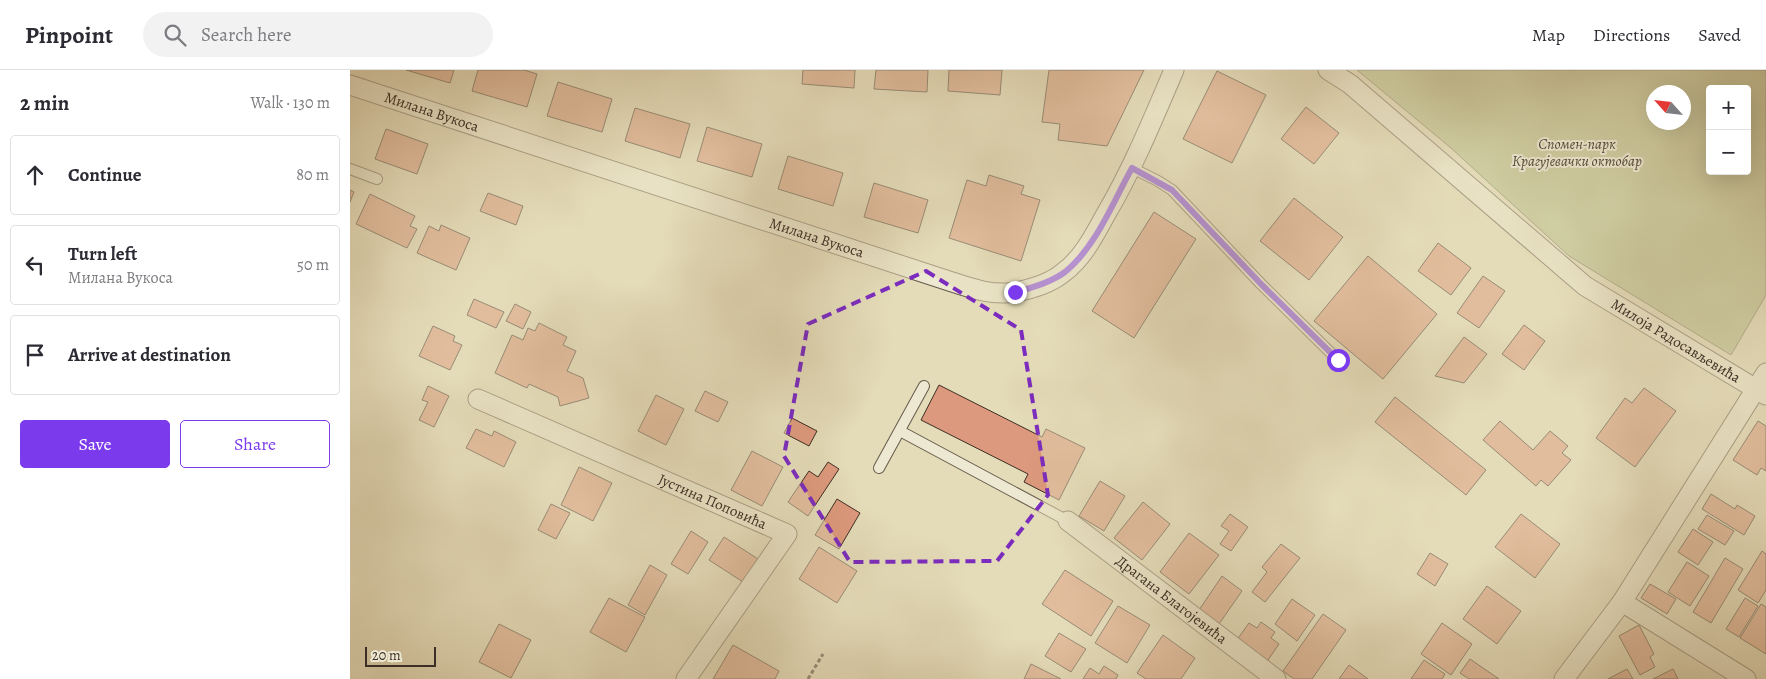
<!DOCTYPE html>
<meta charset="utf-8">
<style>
body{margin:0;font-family:Alegreya,serif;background:#f2f2f3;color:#2b2b33}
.controls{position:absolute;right:15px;top:15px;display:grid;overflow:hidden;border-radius:5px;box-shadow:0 5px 20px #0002}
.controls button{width:45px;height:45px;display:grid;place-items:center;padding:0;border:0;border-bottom:1px solid #e1e1e2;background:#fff;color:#2b2b33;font:25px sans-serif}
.compass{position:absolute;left:1296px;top:15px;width:45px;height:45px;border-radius:50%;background:#fff;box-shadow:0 5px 20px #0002;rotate:297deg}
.scale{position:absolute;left:15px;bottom:12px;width:71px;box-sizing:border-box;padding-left:5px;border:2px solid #3c2e25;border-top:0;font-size:14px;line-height:18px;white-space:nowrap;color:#3c2e25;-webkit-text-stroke:4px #ede8d1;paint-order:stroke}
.stop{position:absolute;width:15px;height:15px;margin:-11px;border:4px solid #7c3aed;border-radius:50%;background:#fff}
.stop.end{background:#7c3aed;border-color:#fff;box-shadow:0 1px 5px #0008}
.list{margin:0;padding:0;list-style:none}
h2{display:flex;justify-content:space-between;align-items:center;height:65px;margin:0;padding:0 20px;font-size:21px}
h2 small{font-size:16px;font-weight:400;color:#7c7c81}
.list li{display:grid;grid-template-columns:32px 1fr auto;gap:15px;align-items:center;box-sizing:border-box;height:80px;margin:0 10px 10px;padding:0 10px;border:1px solid #e1e1e2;border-radius:5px}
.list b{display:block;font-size:19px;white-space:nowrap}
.list p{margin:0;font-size:16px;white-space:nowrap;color:#7c7c81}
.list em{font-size:16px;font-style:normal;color:#7c7c81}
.actions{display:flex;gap:10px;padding:15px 20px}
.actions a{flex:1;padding:11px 0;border:1px solid #7c3aed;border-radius:5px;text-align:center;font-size:18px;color:#7c3aed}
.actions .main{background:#7c3aed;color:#fff}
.icon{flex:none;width:28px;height:28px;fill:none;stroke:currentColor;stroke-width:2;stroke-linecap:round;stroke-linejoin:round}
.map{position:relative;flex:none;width:1416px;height:609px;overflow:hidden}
header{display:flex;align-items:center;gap:30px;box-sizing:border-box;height:70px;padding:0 25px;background:#fff;border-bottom:1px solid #e1e1e2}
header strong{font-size:24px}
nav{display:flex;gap:28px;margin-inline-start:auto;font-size:18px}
.search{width:350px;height:45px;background:#f2f2f3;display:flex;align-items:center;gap:12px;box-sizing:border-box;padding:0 18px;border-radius:28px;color:#7c7c81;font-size:19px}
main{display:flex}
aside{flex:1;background:#fff}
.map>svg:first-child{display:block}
.green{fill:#b9be8b;stroke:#7a7658;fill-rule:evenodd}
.building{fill:#dd997d;stroke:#3c2e25}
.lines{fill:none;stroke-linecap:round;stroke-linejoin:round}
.lane-casing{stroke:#66594a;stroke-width:12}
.street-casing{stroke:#66594a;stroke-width:21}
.path{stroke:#3c2e25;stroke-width:3;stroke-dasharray:4 2.5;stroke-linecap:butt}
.lane{stroke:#ede8d1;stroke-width:10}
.street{stroke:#ede8d1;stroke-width:19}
.route{stroke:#7c3aed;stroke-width:6}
.marked{fill:none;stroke:#7b2cbf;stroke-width:4;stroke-dasharray:10 6;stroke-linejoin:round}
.labels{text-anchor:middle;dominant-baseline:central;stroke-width:4;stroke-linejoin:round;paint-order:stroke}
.street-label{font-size:15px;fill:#3c2e25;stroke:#ede8d1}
.park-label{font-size:15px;font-style:italic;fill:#554b39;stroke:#ede8d1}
</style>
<header>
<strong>Pinpoint</strong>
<div class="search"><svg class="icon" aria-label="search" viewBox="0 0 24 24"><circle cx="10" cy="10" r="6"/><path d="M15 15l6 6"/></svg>Search here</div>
<nav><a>Map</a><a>Directions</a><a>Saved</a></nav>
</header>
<main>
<aside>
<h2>2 min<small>Walk · 130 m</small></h2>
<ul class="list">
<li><svg class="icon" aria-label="ahead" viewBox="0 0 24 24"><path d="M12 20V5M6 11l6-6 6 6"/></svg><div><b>Continue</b></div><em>80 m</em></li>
<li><svg class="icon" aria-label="left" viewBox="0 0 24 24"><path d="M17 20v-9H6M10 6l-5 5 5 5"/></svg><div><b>Turn left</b><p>Милана Вукоса</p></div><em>50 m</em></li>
<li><svg class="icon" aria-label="arrive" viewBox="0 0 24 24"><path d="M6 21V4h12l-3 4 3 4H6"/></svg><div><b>Arrive at destination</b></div></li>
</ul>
<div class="actions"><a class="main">Save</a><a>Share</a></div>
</aside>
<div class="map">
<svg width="1416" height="609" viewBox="0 0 1416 609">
<rect width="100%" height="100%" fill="#e4dbb8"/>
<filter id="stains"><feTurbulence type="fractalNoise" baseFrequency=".004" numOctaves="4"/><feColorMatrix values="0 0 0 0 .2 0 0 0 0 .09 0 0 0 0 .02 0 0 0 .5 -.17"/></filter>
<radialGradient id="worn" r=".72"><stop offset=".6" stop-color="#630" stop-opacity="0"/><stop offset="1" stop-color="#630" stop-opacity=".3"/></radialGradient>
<!-- green -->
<path class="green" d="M1007 0H1416V225L1381 285 1219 186 1101 78ZM1360 19H1397V101H1360ZM1304 22H1334V52H1304Z"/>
<!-- building -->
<g class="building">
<path d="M56 0H104L100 13Z"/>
<path d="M128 0H174L187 4 177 37 122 21Z"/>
<path d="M453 0H505L504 18 452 14Z"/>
<path d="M526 0H578L577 22 524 19Z"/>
<path d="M599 0H652L650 25 598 21Z"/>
<path d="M699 0H794L757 76 708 70 710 54 692 52Z"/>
<path d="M867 1 916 25 882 93 833 69Z"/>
<path d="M208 12 262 29 252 62 197 46Z"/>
<path d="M956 37 989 63 964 94 931 69Z"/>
<path d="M285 38 340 54 330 88 275 71Z"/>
<path d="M357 57 412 74 402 107 347 91Z"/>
<path d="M36 59 78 74 67 104 25 89Z"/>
<path d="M438 86 493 103 483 136 428 119Z"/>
<path d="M639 105 674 116 671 124 690 130 671 191 599 168 617 110 636 116Z"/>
<path d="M524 113 578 130 568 163 514 147Z"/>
<path d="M0 120 4 122 0 132Z"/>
<path d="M138 123 173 136 166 155 130 141Z"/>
<path d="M20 124 65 146 60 156 67 159 57 178 6 154Z"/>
<path d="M944 128 993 167 959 210 910 171Z"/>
<path d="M804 142 846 169 784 268 742 241Z"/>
<path d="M91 155 120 168 106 200 67 183 79 156 89 161Z"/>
<path d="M1088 173 1121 198 1101 225 1068 201Z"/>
<path d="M1018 186 1087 244 1033 309 964 251Z"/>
<path d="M1133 206 1155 221 1129 258 1107 243Z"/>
<path d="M124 229 154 242 146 258 117 245Z"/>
<path d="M165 234 181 242 173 259 156 251Z"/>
<path d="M189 253 217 267 213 275 226 281 217 301 233 308 239 328 210 336 208 327 179 314 177 318 145 303 162 265 173 270 178 258 185 261Z"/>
<path d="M1174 255 1195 271 1174 300 1152 284Z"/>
<path d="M83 256 105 266 103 271 112 275 100 300 69 286Z"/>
<path d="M1114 267 1137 284 1114 313 1085 306Z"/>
<path d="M589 315 692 367 696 359 735 378 709 430 674 412 678 404 571 350Z"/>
<path d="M78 316 99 326 84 357 69 350 78 332 72 330Z"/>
<path d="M1294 318 1326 341 1285 397 1246 368 1275 328 1282 333Z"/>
<path d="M355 321 378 332 368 352 345 341Z"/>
<path d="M306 325 334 339 316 375 288 361Z"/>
<path d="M1045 327 1136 400 1116 425 1025 352Z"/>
<path d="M442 348 467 361 459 376 434 363Z"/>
<path d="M1150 351 1183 380 1200 361 1218 376 1212 383 1221 390 1198 416 1191 410 1186 416 1133 370Z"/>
<path d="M1408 351 1416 356V401L1411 398 1407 405 1383 390Z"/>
<path d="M126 359 142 366 144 361 166 372 154 397 116 378Z"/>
<path d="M402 381 433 397 412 436 381 420Z"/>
<path d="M478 392 489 399 458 446 438 432 459 401 468 407Z"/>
<path d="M229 397 262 413 243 451 211 435Z"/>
<path d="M750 411 775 426 754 461 729 446Z"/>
<path d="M1361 424 1385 439 1387 435 1405 446 1394 465 1352 439Z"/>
<path d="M487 429 510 443 489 479 465 465Z"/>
<path d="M793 432 820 454 792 490 764 468Z"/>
<path d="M201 434 220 443 206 469 188 460Z"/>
<path d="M880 444 898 457 881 481 870 474 879 461 871 456Z"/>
<path d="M1171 444 1210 474 1185 508 1145 477Z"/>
<path d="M1357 445 1384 461 1375 475 1348 459Z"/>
<path d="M1343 459 1363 472 1348 495 1328 482Z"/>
<path d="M341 461 358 472 338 504 321 494Z"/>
<path d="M839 463 869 485 839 524 810 502Z"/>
<path d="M374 467 408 489 393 512 359 490Z"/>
<path d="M931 474 950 488 915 532 902 522 917 502 912 497Z"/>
<path d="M469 477 507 501 487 533 449 509Z"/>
<path d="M1412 481 1416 484V520L1408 533 1388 520Z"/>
<path d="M1080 483 1098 494 1085 516 1067 504Z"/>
<path d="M1375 488 1393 499 1361 553 1343 542Z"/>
<path d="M1337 492 1359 506 1340 536 1318 522Z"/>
<path d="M300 495 317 505 295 545 278 535Z"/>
<path d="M715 500 763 531 741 566 692 534Z"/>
<path d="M872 506 892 521 869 554 849 540Z"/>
<path d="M1300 514 1326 529 1317 544 1291 528Z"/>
<path d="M1137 516 1171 541 1147 574 1113 549Z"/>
<path d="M259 528 295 547 276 582 240 562Z"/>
<path d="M1395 528 1408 536 1389 567 1376 559Z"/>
<path d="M942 529 965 545 947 571 925 554Z"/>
<path d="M1411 534 1416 537V584L1390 568Z"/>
<path d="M768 536 800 555 777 593 745 573Z"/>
<path d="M973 544 996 560 962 609H944L933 601Z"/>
<path d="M911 552 925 562 921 568 929 574 916 593 886 571 899 553 907 558Z"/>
<path d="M1092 553 1122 574 1101 605 1071 584Z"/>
<path d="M149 554 181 570 161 608 129 592Z"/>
<path d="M1289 555 1304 584 1300 587 1305 597 1290 605 1269 566Z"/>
<path d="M709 563 736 579 721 602 695 586Z"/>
<path d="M813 565 845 588 831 609H796L787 603Z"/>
<path d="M383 575 429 601 425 609H363Z"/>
<path d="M1120 589 1149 609H1119L1110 603Z"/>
<path d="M1074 590 1095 604 1092 609H1061Z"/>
<path d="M681 594 711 609H674Z"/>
<path d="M999 595 1018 609H989Z"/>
<path d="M754 596 768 605 766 609H733L740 598 749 604Z"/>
<path d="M1277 599 1283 609H1258Z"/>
<path d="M1323 599 1328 609H1303Z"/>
</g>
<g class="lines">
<defs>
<g id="lane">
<path d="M782 98 808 111 822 120 911 214 988 290"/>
<path d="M0 99 27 109"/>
<path d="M550 361 718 451"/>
<path d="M529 398 574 316"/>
</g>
<g id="street">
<path id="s1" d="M978 0 1000 14 1235 216 1416 325"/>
<path id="s2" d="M0 15 599 211C620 218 642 226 665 222 682 219 701 213 714 202 733 188 745 164 756 144 783 98 803 49 824 0"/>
<path id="s3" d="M128 329 437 464 336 609"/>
<path id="s4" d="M718 451 926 609"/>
<path d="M1272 532 1396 609"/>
<path d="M1214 609 1272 532 1416 303"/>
</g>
</defs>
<!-- lane casing -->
<use href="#lane" class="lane-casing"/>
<!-- street casing -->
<use href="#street" class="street-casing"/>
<!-- path -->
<path class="path" d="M458 609 473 584"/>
<!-- lane -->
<use href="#lane" class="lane"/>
<!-- street -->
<use href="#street" class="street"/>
</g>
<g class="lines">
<!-- route -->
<path class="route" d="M665 222C682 218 700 213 715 202 746 177 763 132 782 98L822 120 911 214 988 290"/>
</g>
<!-- marked area -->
<path d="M0 0H1416V609H0ZM576 201 671 260 698 425 647 491 500 492 434 386 458 254Z" fill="#e4dbb8" fill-opacity=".55" fill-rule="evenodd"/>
<path class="marked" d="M576 201 671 260 698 425 647 491 500 492 434 386 458 254Z"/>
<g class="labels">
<!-- street labels -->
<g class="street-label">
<text stroke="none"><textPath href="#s2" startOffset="86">Милана Вукоса</textPath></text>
<text stroke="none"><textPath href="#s2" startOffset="491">Милана Вукоса</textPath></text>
<text stroke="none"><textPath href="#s1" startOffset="442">Милоја Радосављевића</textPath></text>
<text stroke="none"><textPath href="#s3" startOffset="256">Јустина Поповића</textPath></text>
<text stroke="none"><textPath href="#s4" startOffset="130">Драгана Благојевића</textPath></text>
</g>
<!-- park labels -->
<g class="park-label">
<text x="1227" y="74">Спомен-парк<tspan x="1227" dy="17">Крагујевачки октобар</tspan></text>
</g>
</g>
<rect width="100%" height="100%" filter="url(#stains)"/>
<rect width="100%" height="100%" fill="url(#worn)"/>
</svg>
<div class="controls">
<button>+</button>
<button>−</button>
</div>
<svg class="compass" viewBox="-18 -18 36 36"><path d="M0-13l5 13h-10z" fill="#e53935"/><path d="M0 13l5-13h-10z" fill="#7c7c81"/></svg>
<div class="scale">20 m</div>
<div class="stop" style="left:988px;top:290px"></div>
<div class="stop end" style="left:665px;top:222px"></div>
</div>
</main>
